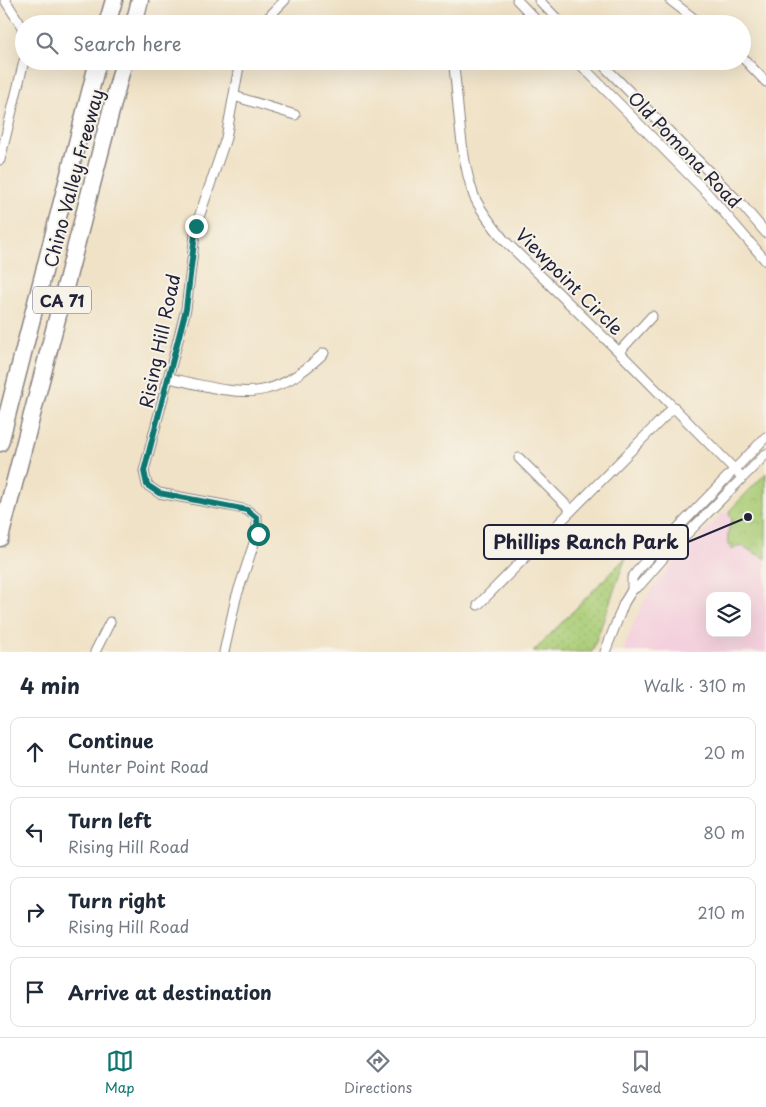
<!DOCTYPE html>
<meta charset="utf-8">
<style>
body{margin:0;font-family:"Playpen Sans",sans-serif;background:#f6f6f7;color:#1f2937}
.controls{position:absolute;right:15px;bottom:15px;display:grid;overflow:hidden;border-radius:10px;box-shadow:0 5px 20px #0002}
.controls button{width:45px;height:45px;display:grid;place-items:center;padding:0;border:0;border-bottom:1px solid #e0e1e3;background:#fff;color:#1f2937;font:25px sans-serif}
.stop{position:absolute;width:15px;height:15px;margin:-11px;border:4px solid #0f766e;border-radius:50%;background:#fff}
.stop.end{background:#0f766e;border-color:#fff;box-shadow:0 1px 5px #0008}
.list{margin:0;padding:0;list-style:none}
h2{display:flex;justify-content:space-between;align-items:center;height:65px;margin:0;padding:0 20px;font-size:21px}
h2 small{font-size:16px;font-weight:400;color:#747a83}
.list li{display:grid;grid-template-columns:32px 1fr auto;gap:15px;align-items:center;box-sizing:border-box;height:70px;margin:0 10px 10px;padding:0 10px;border:1px solid #e0e1e3;border-radius:10px}
.list b{display:block;font-size:19px;white-space:nowrap}
.list p{margin:0;font-size:16px;white-space:nowrap;color:#747a83}
.list em{font-size:16px;font-style:normal;color:#747a83}
.icon{flex:none;width:28px;height:28px;fill:none;stroke:currentColor;stroke-width:2;stroke-linecap:round;stroke-linejoin:round}
.map{position:relative;flex:none;width:766px;height:652px;overflow:hidden}
.search{position:absolute;background:#fff;box-shadow:0 5px 20px #0002;left:15px;right:15px;top:15px;height:55px;display:flex;align-items:center;gap:12px;box-sizing:border-box;padding:0 18px;border-radius:28px;color:#747a83;font-size:19px}
.sheet{height:385px;background:#fff}
nav{display:flex;justify-content:space-around;align-items:center;box-sizing:border-box;height:70px;border-top:1px solid #e0e1e3;background:#fff;font-size:14px;color:#747a83}
nav a{display:grid;justify-items:center;gap:2px}
nav .on{color:#0f766e}
.map>svg:first-child{display:block}
.built{fill:#f4cfdd;fill-rule:evenodd}
.grass{fill:url(#grass-dots);stroke:#667758}
.park{fill:url(#park-crowns);stroke:#667758}
.lines{fill:none;stroke-linecap:round;stroke-linejoin:round}
.street-casing{stroke:#898280;stroke-width:11}
.highway-casing{stroke:#898280;stroke-width:19}
.street{stroke:#fff;stroke-width:9}
.highway{stroke:#fff;stroke-width:16}
.route{stroke:#0f766e;stroke-width:6}
.labels{text-anchor:middle;dominant-baseline:central;stroke-width:4;stroke-linejoin:round;paint-order:stroke}
.shield{fill:#f7f3e8;stroke:#62616f;stroke-width:1}
.shield-label{font-size:16px;font-weight:bold;fill:#22223b}
.street-label{font-size:18px;fill:#22223b;stroke:#f7f3e8}
.leader{fill:none;stroke:#22223b;stroke-width:2}
.callout-dot{fill:#22223b;stroke:#f7f3e8;stroke-width:2}
.callout{fill:#f7f3e8;stroke:#22223b;stroke-width:2}
.callout-label{font-size:19px;text-anchor:middle;font-weight:bold;fill:#22223b}
</style>
<div class="map">
<svg width="766" height="652" viewBox="0 0 766 652">
<defs>
<pattern id="grass-dots" width="8" height="8" patternUnits="userSpaceOnUse" patternTransform="scale(1.25)"><rect width="8" height="8" fill="#a9cc75"/><path d="M2 2h.1M6 6h.1" fill="none" stroke="#91af66" stroke-width="1.8" stroke-linecap="round"/></pattern>
<pattern id="park-crowns" width="20" height="18" patternUnits="userSpaceOnUse" patternTransform="scale(1.25)"><rect width="20" height="18" fill="#a9cc75"/><path d="M2 6a3 3 0 1 1 6 0M12 15a3 3 0 1 1 6 0" fill="none" stroke="#91af66"/></pattern>
</defs>
<rect width="100%" height="100%" fill="#f7f3e8"/>
<filter id="ink" filterUnits="userSpaceOnUse"><feTurbulence type="fractalNoise" baseFrequency=".02" numOctaves="2"/><feDisplacementMap in="SourceGraphic" scale="10" xChannelSelector="R" yChannelSelector="G"/><feConvolveMatrix kernelMatrix="1 2 1 2 8 2 1 2 1" color-interpolation-filters="sRGB"/></filter>
<filter id="wash" filterUnits="userSpaceOnUse"><feTurbulence type="fractalNoise" baseFrequency=".0096" numOctaves="4" result="noise"/><feDisplacementMap in="SourceGraphic" scale="20" xChannelSelector="R" yChannelSelector="G"/><feGaussianBlur stdDeviation="1.12" result="paint"/><feColorMatrix in="noise" values="0 0 0 0 0 0 0 0 0 0 0 0 0 0 0 0 0 1.4 0 .05"/><feComposite in="paint" operator="in"/></filter>
<g filter="url(#wash)">
<rect width="100%" height="100%" fill="#f0e2c6"/>
<!-- built -->
<path class="built" d="M730 510 729 515 732 519 728 535 732 550 740 545 766 559V652H623L634 622 644 601 661 577 723 513ZM710 596H747V633H710Z"/>
<!-- grass -->
<path class="grass" d="M626 557 592 652H533Z"/>
<!-- park -->
<path class="park" d="M766 473V559L740 545 732 550C724 542 729 529 732 519L729 515 730 510Z"/>
</g>
<g filter="url(#ink)">
<g class="lines">
<defs>
<g id="street">
<path d="M5 0 22 27 24 35"/>
<path d="M517 0 540 24"/>
<path d="M539 0 562 24"/>
<path d="M670 0 701 24"/>
<path d="M262 24 285 0"/>
<path d="M742 57 766 82"/>
<path d="M577 61 708 194 766 261"/>
<path d="M599 61 743 206 766 233"/>
<path d="M454 67C459 107 460 158 474 196 481 212 493 226 504 240L619 352 742 477"/>
<path d="M234 96 295 115"/>
<path d="M0 160 24 61"/>
<path d="M619 352 652 316"/>
<path d="M169 378C239 393 267 407 324 353"/>
<path d="M519 458 571 510"/>
<path d="M632 590V578L641 566 766 437"/>
<path d="M478 605 674 407"/>
<path d="M95 652 110 622"/>
<path d="M224 652 236 598 257 534V518L247 510 229 506 159 493 147 485 144 471 186 309 196 226 226 138 240 61"/>
<path d="M605 652 624 603 632 590 640 585 666 555 766 454"/>
</g>
<g id="highway">
<path d="M107 24 114 0"/>
<path d="M134 24 140 0"/>
<path d="M0 443 98 61"/>
<path d="M0 538 124 61"/>
</g>
</defs>
<!-- street casing -->
<use href="#street" class="street-casing"/>
<!-- highway casing -->
<use href="#highway" class="highway-casing"/>
<!-- street -->
<use href="#street" class="street"/>
<!-- highway -->
<use href="#highway" class="highway"/>
</g>
</g>
<g class="lines" filter="url(#ink)">
<!-- route -->
<path class="route" d="M196 226 186 309 144 471 147 485 159 493 247 510 257 518 258 534"/>
</g>
<g class="labels">
<!-- shield labels -->
<rect class="shield" x="33" y="286.5" width="58" height="27" rx="4"/>
<g class="shield-label">
<text x="62" y="300">CA 71</text>
</g>
<!-- street labels -->
<g class="street-label">
<text transform="translate(685 149) rotate(46)">Old Pomona Road</text>
<text transform="translate(73 178) rotate(-75)">Chino Valley Freeway</text>
<text transform="translate(570 281) rotate(45)">Viewpoint Circle</text>
<text transform="translate(159 341) rotate(-78)">Rising Hill Road</text>
</g>
</g>
<!-- callouts -->
<path class="leader" d="M748 517L688 542"/>
<circle class="callout-dot" cx="748" cy="517" r="5"/>
<rect class="callout" x="484" y="525" width="204" height="34" rx="5"/>
<g class="callout-label">
<text x="586" y="549">Phillips Ranch Park</text>
</g>
</svg>
<div class="controls">
<button><svg class="icon" aria-label="layers" viewBox="0 0 24 24"><path d="M12 4l9 5-9 5-9-5zM3 14l9 5 9-5"/></svg></button>
</div>
<div class="stop" style="left:258px;top:534px"></div>
<div class="stop end" style="left:196px;top:226px"></div>
<div class="search"><svg class="icon" aria-label="search" viewBox="0 0 24 24"><circle cx="10" cy="10" r="6"/><path d="M15 15l6 6"/></svg>Search here</div>
</div>
<section class="sheet">
<h2>4 min<small>Walk · 310 m</small></h2>
<ul class="list">
<li><svg class="icon" aria-label="ahead" viewBox="0 0 24 24"><path d="M12 20V5M6 11l6-6 6 6"/></svg><div><b>Continue</b><p>Hunter Point Road</p></div><em>20 m</em></li>
<li><svg class="icon" aria-label="left" viewBox="0 0 24 24"><path d="M17 20v-9H6M10 6l-5 5 5 5"/></svg><div><b>Turn left</b><p>Rising Hill Road</p></div><em>80 m</em></li>
<li><svg class="icon" aria-label="right" viewBox="0 0 24 24"><path d="M7 20v-9h11M14 6l5 5-5 5"/></svg><div><b>Turn right</b><p>Rising Hill Road</p></div><em>210 m</em></li>
<li><svg class="icon" aria-label="arrive" viewBox="0 0 24 24"><path d="M6 21V4h12l-3 4 3 4H6"/></svg><div><b>Arrive at destination</b></div></li>
</ul>
</section>
<nav>
<a class="on"><svg class="icon" aria-label="map" viewBox="0 0 24 24"><path d="M3 6l6-2 6 2 6-2v14l-6 2-6-2-6 2zM9 4v14M15 6v14"/></svg>Map</a>
<a><svg class="icon" aria-label="directions" viewBox="0 0 24 24"><path d="M12 3l9 9-9 9-9-9zM9 14v-3h6M13 9l2 2-2 2"/></svg>Directions</a>
<a><svg class="icon" aria-label="saved" viewBox="0 0 24 24"><path d="M7 4h10v16l-5-4-5 4z"/></svg>Saved</a>
</nav>
